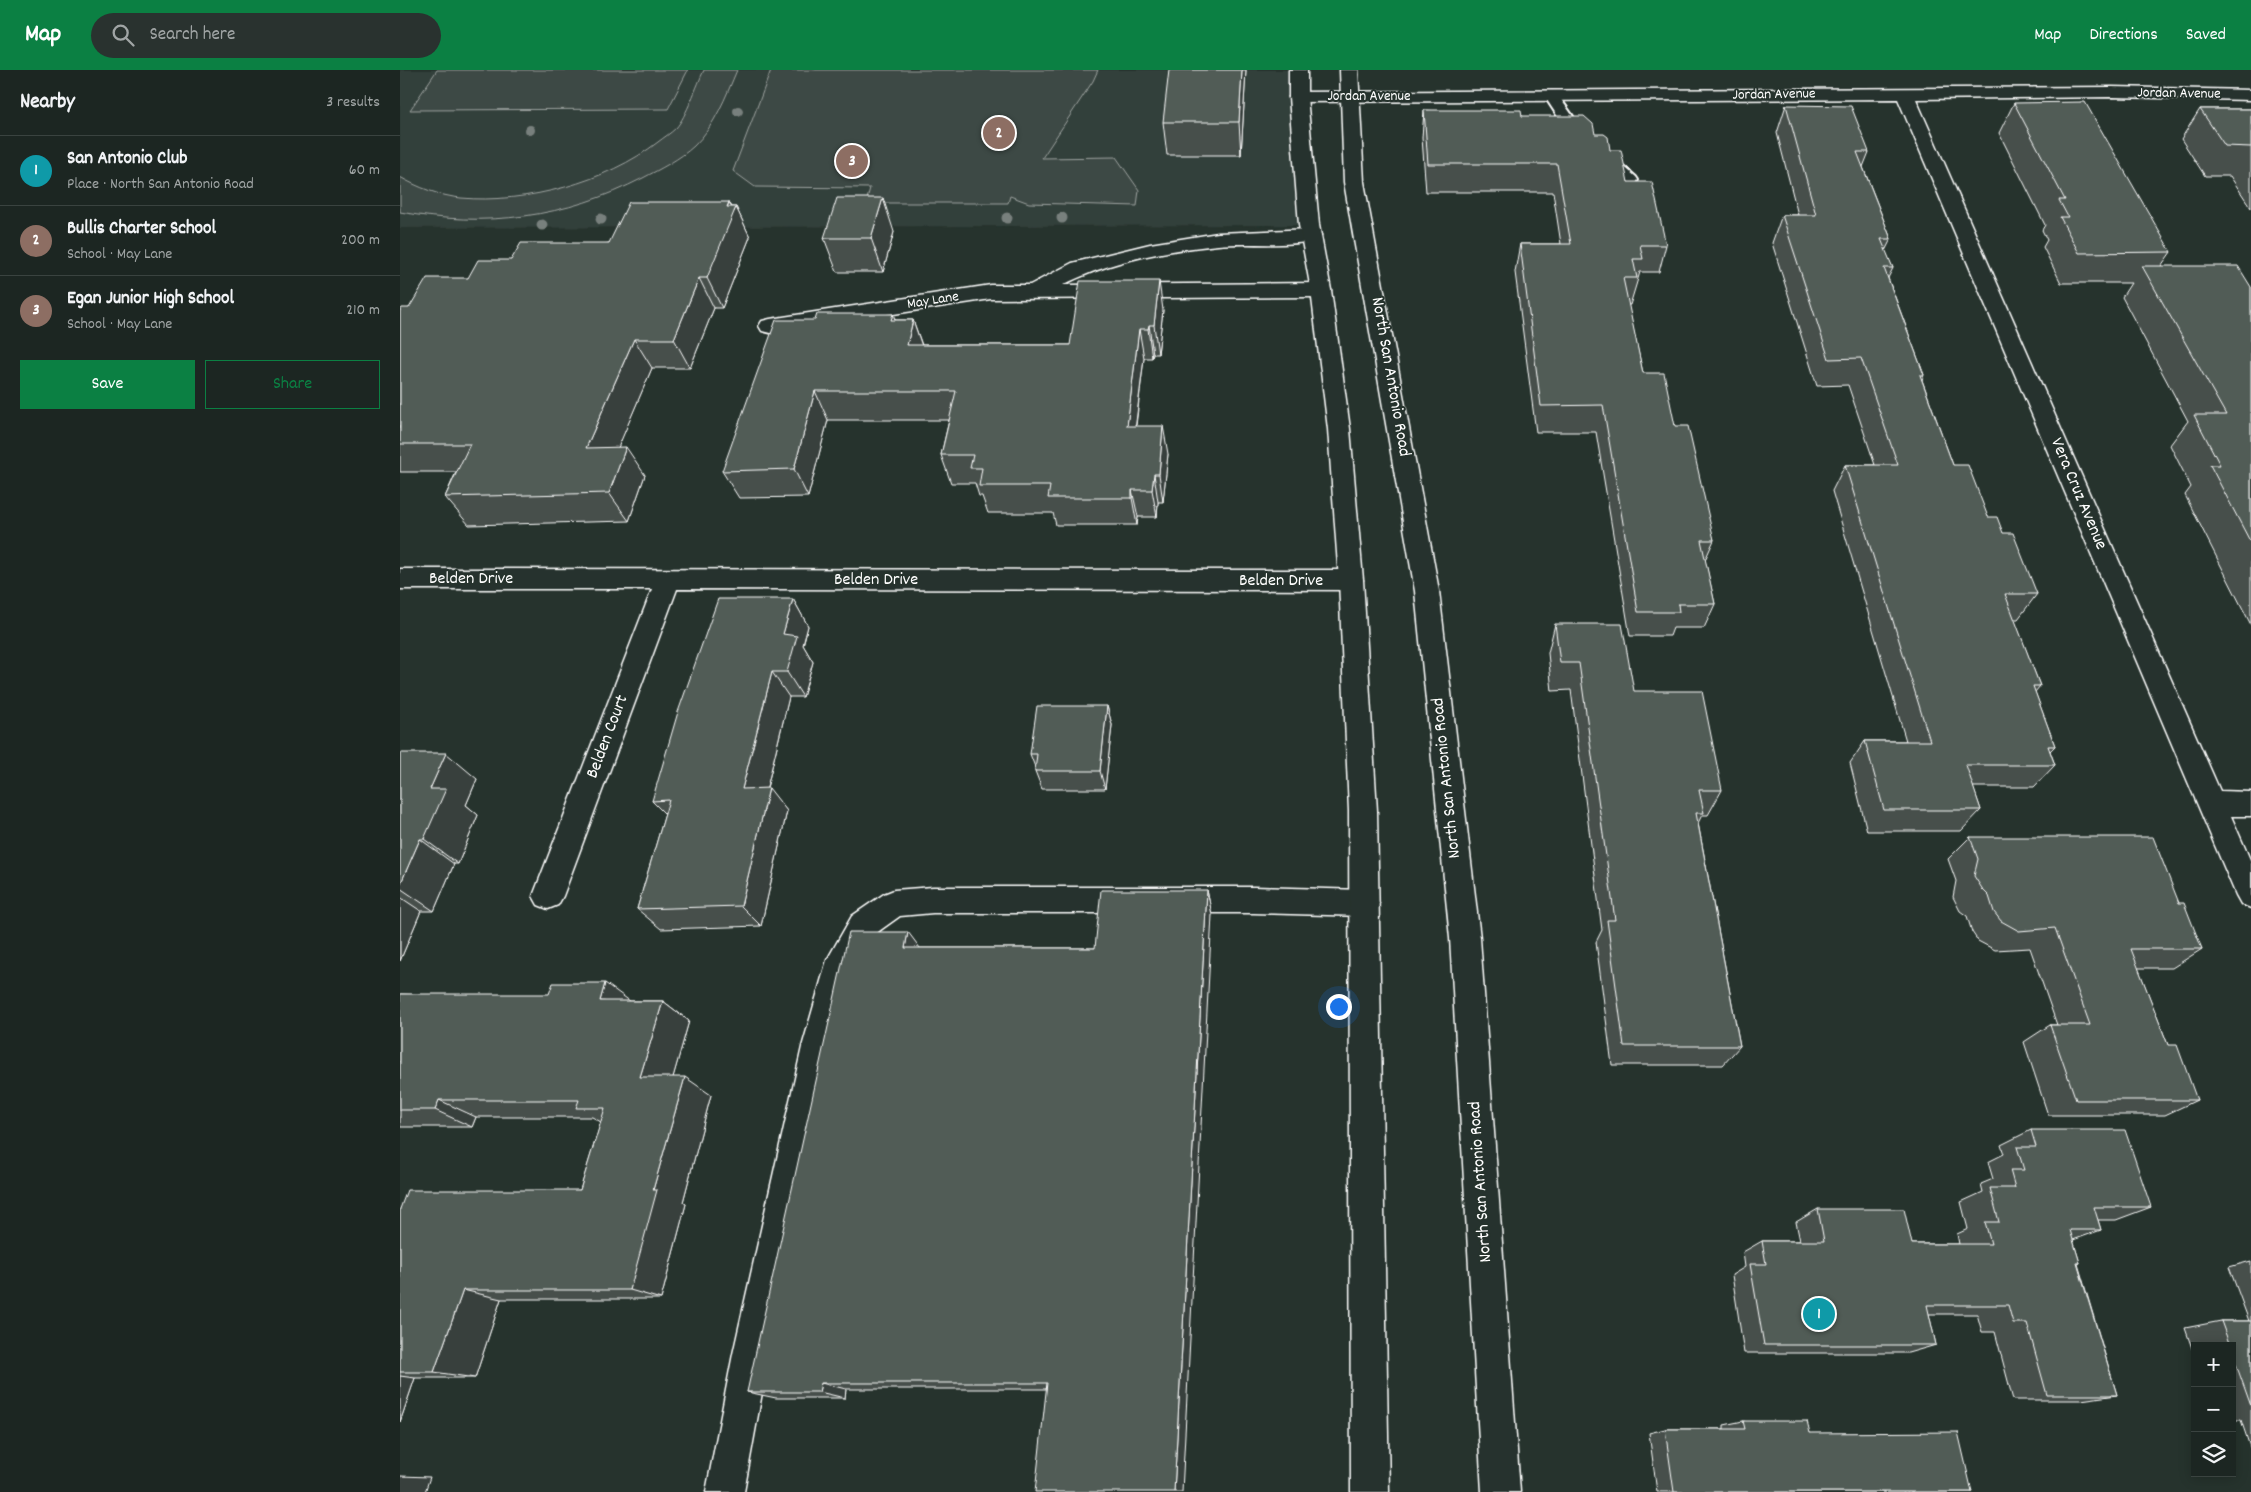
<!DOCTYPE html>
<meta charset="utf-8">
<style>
body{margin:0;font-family:Dekko,sans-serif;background:#29322f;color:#f1f3f6}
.controls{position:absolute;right:15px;bottom:15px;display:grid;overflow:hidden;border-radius:0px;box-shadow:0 2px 12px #0003}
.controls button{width:45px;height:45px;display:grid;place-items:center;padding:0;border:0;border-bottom:1px solid #3a4340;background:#1c2622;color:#f1f3f6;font:25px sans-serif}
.you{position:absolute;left:938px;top:936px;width:18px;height:18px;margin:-12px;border:4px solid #fff;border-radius:50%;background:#1a73e8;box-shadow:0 0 0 8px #1a73e833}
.badge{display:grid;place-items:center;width:32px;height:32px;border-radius:50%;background:#0b8043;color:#fff;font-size:16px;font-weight:700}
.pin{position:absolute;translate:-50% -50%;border:2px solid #fff;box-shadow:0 1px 5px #0006}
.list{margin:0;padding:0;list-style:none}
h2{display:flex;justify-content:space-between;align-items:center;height:65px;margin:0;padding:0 20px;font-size:21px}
h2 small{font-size:16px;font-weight:400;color:#a0a5a5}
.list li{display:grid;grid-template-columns:32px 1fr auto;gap:15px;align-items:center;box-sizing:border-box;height:70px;padding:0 20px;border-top:1px solid #3a4340}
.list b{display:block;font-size:19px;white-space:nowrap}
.list p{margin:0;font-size:16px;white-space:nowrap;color:#a0a5a5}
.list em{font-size:16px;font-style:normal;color:#a0a5a5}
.actions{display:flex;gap:10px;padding:15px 20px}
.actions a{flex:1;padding:11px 0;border:1px solid #0b8043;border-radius:0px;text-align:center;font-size:18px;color:#0b8043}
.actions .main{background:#0b8043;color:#fff}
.icon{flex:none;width:28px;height:28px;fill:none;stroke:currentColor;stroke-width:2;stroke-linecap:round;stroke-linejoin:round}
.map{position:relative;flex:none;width:1851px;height:1422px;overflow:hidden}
header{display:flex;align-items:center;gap:30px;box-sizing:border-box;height:70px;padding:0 25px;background:#0b8043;color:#fff}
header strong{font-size:24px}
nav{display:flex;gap:28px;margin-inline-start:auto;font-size:18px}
.search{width:350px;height:45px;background:#29322f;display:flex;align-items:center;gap:12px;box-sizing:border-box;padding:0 18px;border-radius:28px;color:#a0a5a5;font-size:19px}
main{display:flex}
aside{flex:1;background:#1c2622}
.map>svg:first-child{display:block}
.built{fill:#333f3a}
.green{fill:#3e4944;stroke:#9ea4a2}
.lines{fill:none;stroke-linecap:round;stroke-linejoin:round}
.lane-casing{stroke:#fff;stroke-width:4}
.street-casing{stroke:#fff;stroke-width:3}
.primary-casing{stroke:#fff;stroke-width:3}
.lane{fill:#26332d;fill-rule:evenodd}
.street{fill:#26332d;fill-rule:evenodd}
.primary{fill:#26332d;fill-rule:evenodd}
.tree{fill:#78807d}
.wall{fill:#464f4b;stroke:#fff}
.shaded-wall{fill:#39403d;stroke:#fff}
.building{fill:#515c57;stroke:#fff}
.labels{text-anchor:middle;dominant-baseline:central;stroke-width:4;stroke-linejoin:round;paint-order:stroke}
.far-street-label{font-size:15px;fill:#fff;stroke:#26332d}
.street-label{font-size:18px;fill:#fff;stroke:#26332d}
</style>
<header>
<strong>Map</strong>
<div class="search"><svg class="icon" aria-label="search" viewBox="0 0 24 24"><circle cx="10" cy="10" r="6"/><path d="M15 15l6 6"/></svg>Search here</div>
<nav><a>Map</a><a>Directions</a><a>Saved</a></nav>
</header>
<main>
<aside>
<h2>Nearby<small>3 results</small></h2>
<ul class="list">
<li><span class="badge" style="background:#0f9aa8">1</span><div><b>San Antonio Club</b><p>Place · North San Antonio Road</p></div><em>60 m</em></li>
<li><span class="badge" style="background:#8d6e63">2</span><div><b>Bullis Charter School</b><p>School · May Lane</p></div><em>200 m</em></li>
<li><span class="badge" style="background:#8d6e63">3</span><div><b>Egan Junior High School</b><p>School · May Lane</p></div><em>210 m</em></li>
</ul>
<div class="actions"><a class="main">Save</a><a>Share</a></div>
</aside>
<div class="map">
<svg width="1851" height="1422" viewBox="0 0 1851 1422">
<rect width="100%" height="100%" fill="#26332d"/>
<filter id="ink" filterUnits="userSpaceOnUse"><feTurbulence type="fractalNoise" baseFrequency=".02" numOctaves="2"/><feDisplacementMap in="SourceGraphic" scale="10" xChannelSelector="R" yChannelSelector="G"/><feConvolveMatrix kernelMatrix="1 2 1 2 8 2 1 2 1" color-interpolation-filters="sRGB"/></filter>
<g filter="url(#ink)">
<!-- built -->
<path class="built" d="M0 0H898L909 155 0 158Z"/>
<!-- green -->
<g class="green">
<path d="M37 0H288L268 39 10 40Z"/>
<path d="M304 0H337C326 26 315 56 294 76 280 89 260 99 243 108 165 148 86 158 0 142V107C17 117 40 126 61 128 125 134 207 112 258 72 263 68 271 63 276 58 286 47 297 15 304 0Z"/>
<path d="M371 0H698L693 11 642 88 716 87 739 120 737 136 629 133 610 126 608 133H466L470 118 355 117 333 101Z"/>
</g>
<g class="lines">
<defs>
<g id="lane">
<path d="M1152 23 1157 24 1185 63 1187 66 1185 69H1175L1168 62 1145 27Z"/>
<path d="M1208 86 1213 87 1236 107 1238 110 1236 113H1226L1203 93 1201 90Z"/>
</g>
<g id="street">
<path d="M1712 17 1851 20V30L1712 27 1516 29 1820 721 1851 722V746H1831L1851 792V838L1841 834 1836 825 1498 29 898 32 892 31 889 27 892 23 898 22Z"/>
<path d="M911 159 918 161 921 165 918 169C887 178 851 172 818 175 767 180 709 191 663 215L921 213 928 215 931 220 928 225 921 227 591 229 370 263 362 261 359 256 362 251 370 249 591 215H630L672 193 750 174 818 163Z"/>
<path d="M0 499 951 500 960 503 963 510 960 517 951 520 277 519 163 826 158 835 148 839 138 835 133 826 252 519H0Z"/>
<path d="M533 817H854L964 820 974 824 979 833 974 842 964 846 854 843H533L500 846 472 866 456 894 434 977 369 1284 344 1422H306L333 1284 402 977 427 890 452 846 484 824 494 820Z"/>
</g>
<g id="primary">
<path d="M889 0H907V27L919 155 931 220 950 359 963 510 977 741 989 1422H951L949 741 939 510 928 359 911 220 899 155 889 27Z"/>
<path d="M940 0H958L964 112 1039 521 1080 868 1120 1422H1082L1050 868 1015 521 944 112Z"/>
</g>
</defs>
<!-- lane casing -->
<use href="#lane" class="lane-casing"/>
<!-- street casing -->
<use href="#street" class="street-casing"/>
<!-- primary casing -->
<use href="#primary" class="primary-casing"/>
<!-- lane -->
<use href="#lane" class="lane"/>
<!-- street -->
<use href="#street" class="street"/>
<!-- primary -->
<use href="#primary" class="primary"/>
</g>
<!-- trees -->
<g class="tree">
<circle cx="338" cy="41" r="5"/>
<circle cx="130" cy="60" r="5"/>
<circle cx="607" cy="148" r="5.5"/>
<circle cx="662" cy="148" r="5.5"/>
<circle cx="201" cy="149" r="5.5"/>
<circle cx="142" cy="155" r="5.5"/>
</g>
<!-- wall -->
<g class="wall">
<path d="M846 0 841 85H767L763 52Z"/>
<path d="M1614 33 1771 182 1761 196 1851 217V555L1785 425 1791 417 1770 375 1788 351 1722 227 1731 213H1661L1643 177 1647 170 1642 160 1645 155 1599 63Z"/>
<path d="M1386 35 1469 82 1463 97 1491 169 1485 181 1493 198 1488 208 1524 305 1522 310 1553 395 1588 447 1603 463 1637 524 1618 549H1614L1640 616 1635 622 1655 676 1650 681 1655 695 1634 717H1573L1581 740 1561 761H1467L1450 693 1465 671H1506L1432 421 1445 395H1475L1448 315 1417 316 1372 173 1382 145H1398L1377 63Z"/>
<path d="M1800 39H1851V138L1830 106H1805L1781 69Z"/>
<path d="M1024 40 1122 46 1195 64 1210 80 1228 112 1266 175 1259 202H1240L1230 235H1228L1243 303 1275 356 1314 470 1305 490 1315 534 1304 558H1273L1270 566H1230L1196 362H1136L1115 202 1120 174H1161L1153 122H1026L1022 68Z"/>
<path d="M329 132 332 137H336L350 167 322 238H314L290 298H252L218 377 245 405 229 451 69 455 45 427 56 402H0V241L9 238 68 208 111 190 209 173Z"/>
<path d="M494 162 483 202H437L424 168Z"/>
<path d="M763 240 758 284H753L752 288H744L736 356 768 384 763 432H758L757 447H738L737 455H656L653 443H588L582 426H579L575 413H551L541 385 549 350H428L408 427 339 428 322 401 415 250 493 244 495 250H513L522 275H670Z"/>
<path d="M393 529 408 556 403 575 413 592 403 627H389L367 718 387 741 361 856 261 859 237 839 265 744 252 731Z"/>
<path d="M1155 554 1234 621 1322 720 1308 745H1302L1298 753 1340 976 1323 995H1212L1196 872 1202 860 1171 620 1152 621 1148 583Z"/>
<path d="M707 636 712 655 705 719H642L635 701V697L630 684Z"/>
<path d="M0 683 77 709 66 735 78 745 58 794H54L34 841H21L0 891Z"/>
<path d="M1570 767 1779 833 1802 879 1772 898H1738L1768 975 1797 1030 1765 1045H1648L1624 972 1650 955H1657L1630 878 1595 880 1578 871 1572 862 1567 846 1560 841 1553 827 1556 811 1548 789Z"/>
<path d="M807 820 812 845 646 1319H446L445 1328H376L347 1322 520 878H695Z"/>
<path d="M0 924 229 931H263L289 951 273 1007 311 1025 283 1132 286 1134 261 1229H101L75 1308H15L0 1352V1139L180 1120 201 1052 192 1047H76L72 1057H0Z"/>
<path d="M1631 1060 1751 1137 1716 1150H1698L1701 1160 1673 1170 1680 1193 1678 1194 1717 1325 1681 1330H1613L1595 1262H1582L1577 1244H1529L1536 1275 1508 1283H1344L1332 1205 1345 1197 1343 1182 1362 1171H1400L1396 1152 1418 1139 1512 1174H1559L1557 1164 1568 1159 1561 1132 1583 1122 1581 1114 1593 1109 1588 1092 1604 1084 1601 1075Z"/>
<path d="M1851 1191V1380L1841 1350H1832V1276H1795V1287L1785 1258 1821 1251H1849L1829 1197Z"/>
<path d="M1343 1351 1410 1363 1572 1422H1257L1249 1363 1265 1359H1324V1355Z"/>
</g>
<!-- shaded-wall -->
<g class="shaded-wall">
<path d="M842 0H846L841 85 839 52Z"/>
<path d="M483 128 494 162 483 202 471 168Z"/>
<path d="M329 132 334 142 336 137 350 167 322 238 307 208Z"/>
<path d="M299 208 314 238 290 298 274 269Z"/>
<path d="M759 211 763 240 758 284 754 255Z"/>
<path d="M493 244 503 273 491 250Z"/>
<path d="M513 250 523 279 507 275Z"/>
<path d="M749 255 753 284 752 288 748 259Z"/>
<path d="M739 259 744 288 732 384 727 356Z"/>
<path d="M234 269 252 298 206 406 186 378Z"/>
<path d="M415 321 428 350 408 427 394 399Z"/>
<path d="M763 356 768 384 763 432 759 404Z"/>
<path d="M226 377 245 405 229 451 209 423Z"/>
<path d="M754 404 758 432 757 447 752 420Z"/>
<path d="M732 420 738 447 737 455 732 428Z"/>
<path d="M393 529 408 556 403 575 413 592 403 627 387 602 383 564Z"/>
<path d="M372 602 389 627 361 742 342 719Z"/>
<path d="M707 636 712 655 705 719 700 701Z"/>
<path d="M46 683 77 709 66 735 78 745 58 794 24 769 30 719Z"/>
<path d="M369 718 387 741 361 856 341 836Z"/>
<path d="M20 769 54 794 34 841 0 818V815Z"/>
<path d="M807 820 812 845 782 1422H774Z"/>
<path d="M0 827 21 841 0 891Z"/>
<path d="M508 862 526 886 505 878Z"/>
<path d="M205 913 234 934 200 931Z"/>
<path d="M263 931 289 951 268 1025 240 1007Z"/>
<path d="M285 1007 311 1025 283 1132 286 1134 261 1229 230 1220 253 1120Z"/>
<path d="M39 1030 76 1047 72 1057 35 1040Z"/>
<path d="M63 1220 101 1229 75 1308 34 1302Z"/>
<path d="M0 1306 15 1308 0 1352Z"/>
<path d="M421 1313 446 1319 445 1328 419 1322Z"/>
<path d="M0 1406 30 1407 25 1422H0Z"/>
</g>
<!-- building -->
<g class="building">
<path d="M769 0H842L839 52H763Z"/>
<path d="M1685 32 1771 182 1679 183 1660 147H1668L1659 130H1665L1614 33Z"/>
<path d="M1386 35 1451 36 1469 82H1457L1491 169H1481L1493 198H1484L1524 305H1520L1553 395H1568L1588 447H1597L1603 463H1613L1637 524H1605L1640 616H1633L1655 676H1648L1655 695H1566L1581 740H1484L1465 671H1530L1445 395H1498L1461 288 1429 289 1382 145H1416Z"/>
<path d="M1800 39H1851V77L1825 76Z"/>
<path d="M1024 40H1121L1122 46H1184L1193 54 1195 64H1204L1208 67 1210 80H1221L1228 112H1252L1266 175H1240L1243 189H1233L1237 208H1223L1243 303H1264L1275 356H1288L1314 470H1301L1315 534H1278L1279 542H1238L1203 335 1141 336 1120 174H1171L1157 94H1028Z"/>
<path d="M437 128H483L471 168H424Z"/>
<path d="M229 132H329L327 137H336L307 208H299L274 269H234L186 378 226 377 209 423 45 427 70 374H0V241L2 238H9L27 208H68L78 190H111L121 173H209Z"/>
<path d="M1742 196H1838L1851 217V473L1810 395H1820L1794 345H1826Z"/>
<path d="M680 211H759L754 255H749L748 259H739L727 356H763L759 404H754L752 420H732V428H648L650 416H579L582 398H570L573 385H541L556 321H415L394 399 322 401 376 250H415L417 244H493L491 250H513L507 275H670Z"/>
<path d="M318 529H393L383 564 397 566 387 602H372L342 719 369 718 341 836 237 839 269 730 252 731 278 642Z"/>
<path d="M1155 554H1222L1234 621H1302L1322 720H1299L1304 743H1296L1340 976H1224L1207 850H1215L1179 593H1160Z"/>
<path d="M637 636H707L700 701H635L637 684H630Z"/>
<path d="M0 683H46L30 719H46L24 769H20L0 815Z"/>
<path d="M1570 767H1753L1779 833H1784L1802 879H1731L1768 975H1777L1797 1030H1676L1650 955H1690L1655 858 1619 861 1601 851 1594 842 1589 826 1583 820 1574 806 1578 789Z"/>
<path d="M701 820H807L774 1422H635L647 1313H421L419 1322H347L449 862H508L505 878H695Z"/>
<path d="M153 913H205L200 931H263L240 1007H285L253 1120H257L230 1220H63L34 1302H0V1139L7 1120H180L205 1038H176L179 1030H39L35 1040H0V924H149Z"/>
<path d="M1631 1060H1725L1751 1137H1694L1701 1160H1670L1680 1193H1677L1717 1325H1647L1627 1253H1613L1608 1235H1527L1536 1275H1364L1350 1194H1366L1362 1171H1424L1418 1139H1504L1512 1174H1591L1585 1152H1599L1590 1118H1615L1610 1100H1624L1617 1077H1636Z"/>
<path d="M1821 1251H1851V1336L1832 1283V1276H1830Z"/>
<path d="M1343 1351H1407L1410 1363 1558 1362 1572 1422H1274L1265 1359H1345Z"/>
</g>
</g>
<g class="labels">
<!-- far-street labels -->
<g class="far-street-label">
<text transform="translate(1779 24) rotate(1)">Jordan Avenue</text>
<text transform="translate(1374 25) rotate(-1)">Jordan Avenue</text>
<text x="969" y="27">Jordan Avenue</text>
<text transform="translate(533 231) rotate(-9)">May Lane</text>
</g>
<!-- street labels -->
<g class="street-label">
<text transform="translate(990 307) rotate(80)">North San Antonio Road</text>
<text transform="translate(1678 424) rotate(67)">Vera Cruz Avenue</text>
<text x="71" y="509">Belden Drive</text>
<text x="476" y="510">Belden Drive</text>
<text x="881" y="511">Belden Drive</text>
<text transform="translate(208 667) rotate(-69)">Belden Court</text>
<text transform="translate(1047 708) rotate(-96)">North San Antonio Road</text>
<text transform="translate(1081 1112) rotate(-94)">North San Antonio Road</text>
</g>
</g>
</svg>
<div class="controls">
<button>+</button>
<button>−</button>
<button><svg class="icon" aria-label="layers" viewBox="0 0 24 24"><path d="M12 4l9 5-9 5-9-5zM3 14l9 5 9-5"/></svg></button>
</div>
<div class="you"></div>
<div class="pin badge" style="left:1419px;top:1244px;background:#0f9aa8">1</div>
<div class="pin badge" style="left:599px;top:63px;background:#8d6e63">2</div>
<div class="pin badge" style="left:452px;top:91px;background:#8d6e63">3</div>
</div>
</main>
